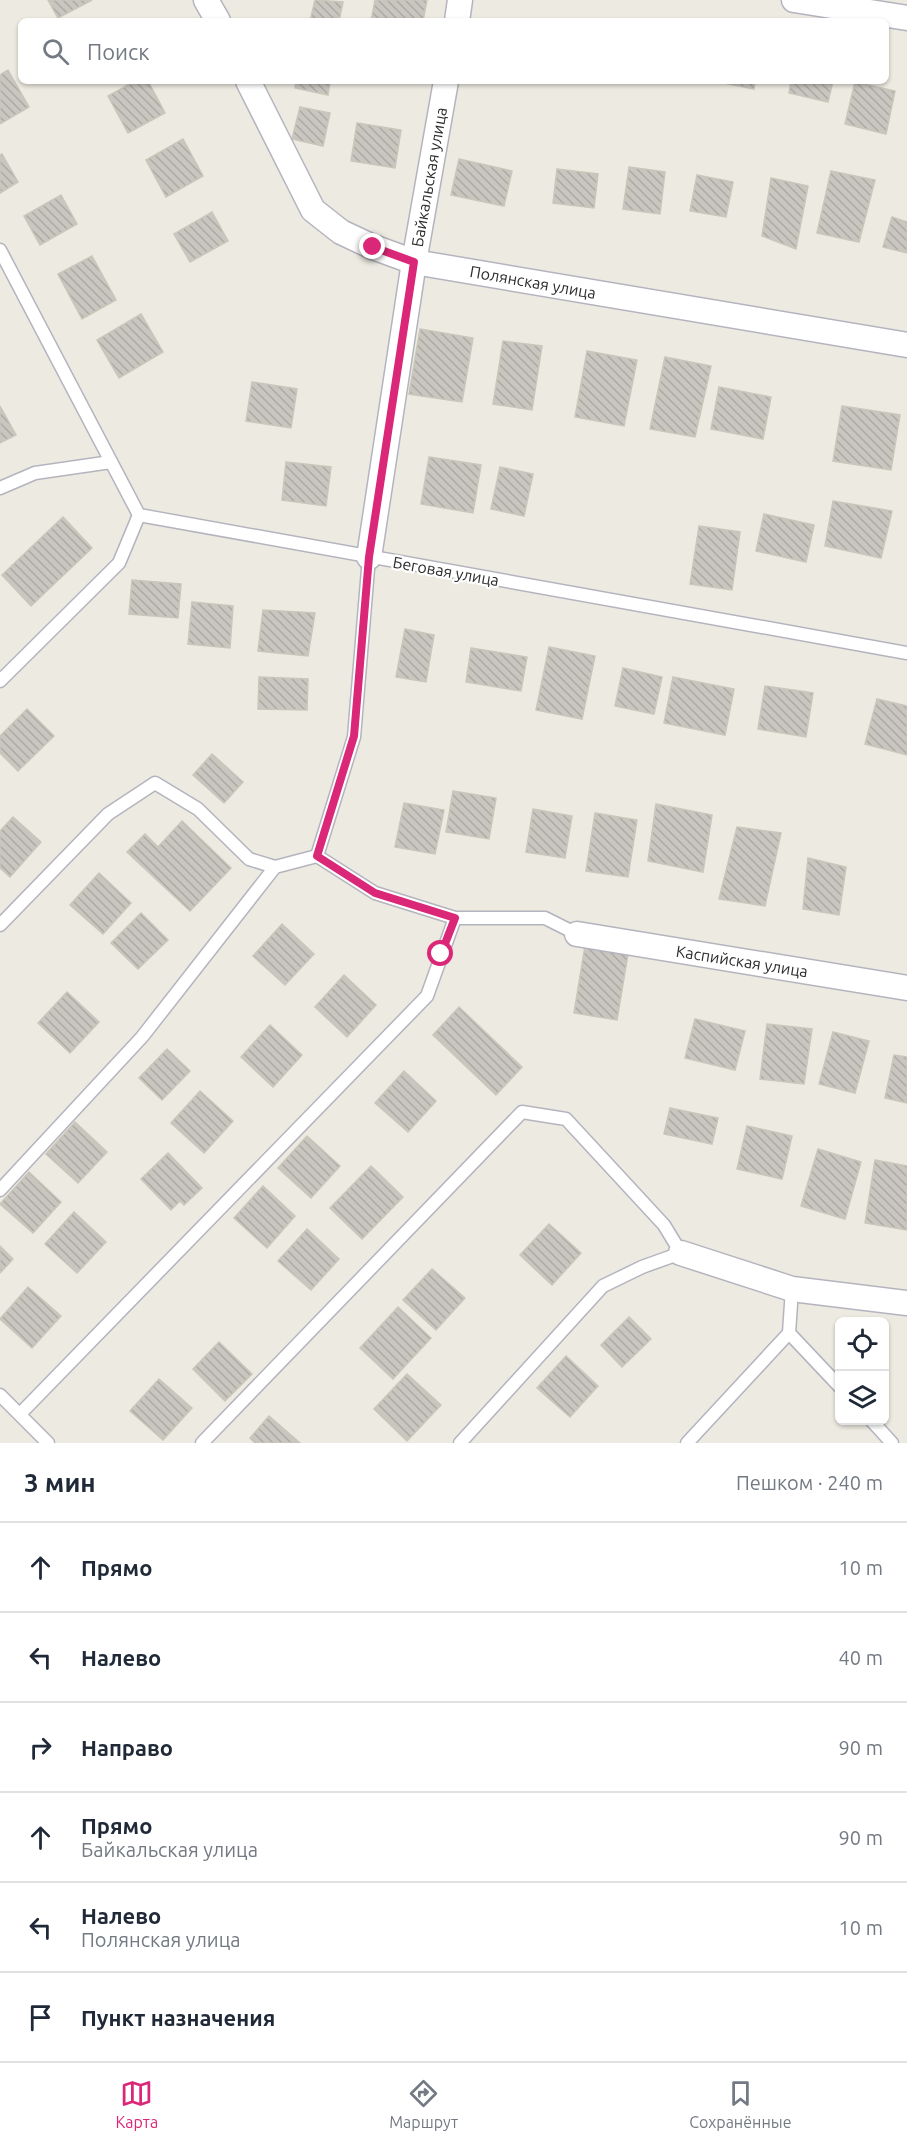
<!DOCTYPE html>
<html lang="ru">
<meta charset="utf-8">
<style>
body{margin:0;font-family:Ubuntu,sans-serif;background:#f6f6f7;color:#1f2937}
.controls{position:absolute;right:18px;bottom:18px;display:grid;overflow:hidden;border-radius:9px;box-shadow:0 2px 4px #0004}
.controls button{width:54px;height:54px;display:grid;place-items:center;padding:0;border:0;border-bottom:2px solid #e0e1e3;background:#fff;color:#1f2937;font:30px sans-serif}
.stop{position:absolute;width:18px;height:18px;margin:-14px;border:4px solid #db2777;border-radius:50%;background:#fff}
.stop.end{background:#db2777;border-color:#fff;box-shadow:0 2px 6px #0008}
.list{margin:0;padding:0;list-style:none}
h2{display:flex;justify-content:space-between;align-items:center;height:78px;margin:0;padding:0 24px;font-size:26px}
h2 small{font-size:20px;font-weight:400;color:#747a83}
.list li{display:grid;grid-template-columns:39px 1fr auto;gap:18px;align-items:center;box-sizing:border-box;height:90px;padding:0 24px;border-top:2px solid #e0e1e3}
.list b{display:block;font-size:22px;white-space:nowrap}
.list p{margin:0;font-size:20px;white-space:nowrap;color:#747a83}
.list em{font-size:20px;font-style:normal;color:#747a83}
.icon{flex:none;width:33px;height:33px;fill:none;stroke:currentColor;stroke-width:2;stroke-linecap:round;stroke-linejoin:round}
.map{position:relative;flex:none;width:907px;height:1443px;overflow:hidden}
.search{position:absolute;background:#fff;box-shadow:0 2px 4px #0004;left:18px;right:18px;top:18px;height:66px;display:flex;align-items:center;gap:15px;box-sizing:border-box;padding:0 21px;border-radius:9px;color:#747a83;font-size:22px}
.sheet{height:618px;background:#fff}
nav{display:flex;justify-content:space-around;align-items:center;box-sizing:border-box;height:84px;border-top:2px solid #e0e1e3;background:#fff;font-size:16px;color:#747a83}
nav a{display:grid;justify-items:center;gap:3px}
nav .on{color:#db2777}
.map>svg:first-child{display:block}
.building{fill:url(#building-back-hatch);stroke:#c9c6ba;stroke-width:1.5}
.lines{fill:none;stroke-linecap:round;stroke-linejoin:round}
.service-casing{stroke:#b4b4bf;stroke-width:15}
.minor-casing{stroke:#b4b4bf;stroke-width:27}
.service{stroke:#fff;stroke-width:12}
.minor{stroke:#fff;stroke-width:24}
.route{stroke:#db2777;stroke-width:8}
.labels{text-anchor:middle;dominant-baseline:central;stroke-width:4.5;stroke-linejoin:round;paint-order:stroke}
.street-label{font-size:16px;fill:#2d2d2d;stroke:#fff}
</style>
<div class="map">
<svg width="907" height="1443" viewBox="0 0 907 1443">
<defs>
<pattern id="building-back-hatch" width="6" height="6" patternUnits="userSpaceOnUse" patternTransform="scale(1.5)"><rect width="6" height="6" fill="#c9c6c0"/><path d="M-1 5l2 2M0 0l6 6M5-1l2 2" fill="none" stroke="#adaaa5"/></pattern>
</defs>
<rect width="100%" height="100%" fill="#edeae1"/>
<!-- building -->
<g class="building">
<path d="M48 0H92L58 18Z"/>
<path d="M315 0 343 2 339 21H310Z"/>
<path d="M375 0H427L423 21H371Z"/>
<path d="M8 70 29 107 0 124V75Z"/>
<path d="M135 81H148L165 113 128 133 108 96Z"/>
<path d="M296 81H330L328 95 295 88Z"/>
<path d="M714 81H755L754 89Z"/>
<path d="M791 81H833L828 102 789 93Z"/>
<path d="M855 82 895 91 886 134 845 124Z"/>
<path d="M300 107 330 113 323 146 292 139Z"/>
<path d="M357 123 401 130 395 168 351 161Z"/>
<path d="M183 139 203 176 166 197 146 160Z"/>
<path d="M2 154 18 182 0 193V155Z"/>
<path d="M459 159 512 171 504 206 451 195Z"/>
<path d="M629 167 665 172 660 214 623 209Z"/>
<path d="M557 169 598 174 594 208 553 203Z"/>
<path d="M831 171 875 180 859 242 817 233Z"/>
<path d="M697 175 733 182 726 217 690 211Z"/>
<path d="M771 178 808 186 796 249 762 236Z"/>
<path d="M61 195 77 224 40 245 24 216Z"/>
<path d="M212 212 228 241 190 262 174 234Z"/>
<path d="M892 217 907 222V253L883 247Z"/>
<path d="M92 256 116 300 82 319 58 274Z"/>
<path d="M141 314 163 352 119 378 97 340Z"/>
<path d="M420 329 473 338 462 402 409 394Z"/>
<path d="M503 341 542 346 532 410 493 404Z"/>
<path d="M587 351 637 360 624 426 575 417Z"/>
<path d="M665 357 711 366 695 437 650 429Z"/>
<path d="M252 382 297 389 291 428 246 421Z"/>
<path d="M719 387 771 397 763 439 711 429Z"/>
<path d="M0 406 16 435 0 443Z"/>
<path d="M842 406 900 415 891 470 833 461Z"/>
<path d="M429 457 481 465 473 513 421 504Z"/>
<path d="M286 462 331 467 326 506 282 500Z"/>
<path d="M500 467 533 474 524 516 491 509Z"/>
<path d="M833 501 892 511 881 558 825 546Z"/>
<path d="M764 514 814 525 806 562 756 551Z"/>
<path d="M63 517 92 548 31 606 2 575Z"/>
<path d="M699 526 740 532 732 590 690 584Z"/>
<path d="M132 580 181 584 178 618 129 614Z"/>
<path d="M192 602 233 606 230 648 188 644Z"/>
<path d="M263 610 315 613 308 656 258 651Z"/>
<path d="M405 629 434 635 426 682 396 677Z"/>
<path d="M549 647 595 656 582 719 536 710Z"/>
<path d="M471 648 527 657 521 691 466 682Z"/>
<path d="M623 668 662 677 654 714 615 706Z"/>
<path d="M259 677 308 679 307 710 258 709Z"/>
<path d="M673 677 734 689 725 735 664 723Z"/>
<path d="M765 686 813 693 806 737 758 729Z"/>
<path d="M877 699 907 706V755L865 744Z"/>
<path d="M27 709 54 736 18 771 0 753V736Z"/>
<path d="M212 754 243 782 224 803 193 775Z"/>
<path d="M453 791 496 798 489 839 446 832Z"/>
<path d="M404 803 444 810 435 854 395 847Z"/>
<path d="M656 804 712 815 703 872 648 861Z"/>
<path d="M533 809 572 816 565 858 526 852Z"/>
<path d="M595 813 637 820 628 877 586 871Z"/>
<path d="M13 817 41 842 10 877 0 868V831Z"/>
<path d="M182 821 231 868 190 911 127 852 145 834 158 847Z"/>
<path d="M737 827 781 833 765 906 719 899Z"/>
<path d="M808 858 846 867 839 915 803 909Z"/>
<path d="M99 873 131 903 103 934 70 905Z"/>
<path d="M141 913 168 940 138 969 111 943Z"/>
<path d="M282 924 314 954 285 985 253 956Z"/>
<path d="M585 946 628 954 617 1020 574 1013Z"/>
<path d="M344 975 376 1005 347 1037 315 1007Z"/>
<path d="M67 992 99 1022 70 1053 38 1023Z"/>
<path d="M459 1007 522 1067 496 1095 433 1035Z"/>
<path d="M695 1019 745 1031 735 1070 685 1058Z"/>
<path d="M767 1024 812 1029 804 1084 760 1079Z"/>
<path d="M270 1025 302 1055 273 1087 241 1057Z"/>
<path d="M833 1032 869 1041 855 1093 819 1084Z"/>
<path d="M167 1049 190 1071 162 1100 139 1078Z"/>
<path d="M894 1055 907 1057V1103L885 1098Z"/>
<path d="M404 1071 436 1101 408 1132 375 1103Z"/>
<path d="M200 1091 233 1121 204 1153 171 1123Z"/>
<path d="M670 1108 718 1118 712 1144 664 1134Z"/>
<path d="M75 1122 107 1152 78 1183 46 1154Z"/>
<path d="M747 1126 792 1136 782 1179 737 1169Z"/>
<path d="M307 1136 340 1166 311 1198 278 1168Z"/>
<path d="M818 1149 861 1162 845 1219 801 1206Z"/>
<path d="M168 1153 202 1188 184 1205 180 1201 171 1210 141 1179Z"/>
<path d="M875 1160 907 1166V1230L865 1223Z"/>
<path d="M371 1166 403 1197 362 1239 330 1208Z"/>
<path d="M29 1172 61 1202 33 1233 0 1204Z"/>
<path d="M263 1186 295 1216 267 1248 234 1218Z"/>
<path d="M74 1212 106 1242 77 1273 45 1244Z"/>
<path d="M549 1224 581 1253 552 1285 520 1255Z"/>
<path d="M307 1229 339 1259 311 1290 278 1261Z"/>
<path d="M0 1246 13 1259 0 1273Z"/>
<path d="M432 1269 465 1298 436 1330 403 1300Z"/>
<path d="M28 1287 61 1316 32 1348 0 1319Z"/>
<path d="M398 1307 431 1338 393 1379 360 1348Z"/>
<path d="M629 1317 651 1339 622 1367 601 1345Z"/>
<path d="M219 1342 252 1374 225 1401 193 1369Z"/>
<path d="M566 1356 598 1386 570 1417 537 1388Z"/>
<path d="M407 1374 441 1405 407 1441 374 1409Z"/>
<path d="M159 1379 192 1408 163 1440 130 1411Z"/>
<path d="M269 1416 300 1443H255L250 1438Z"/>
</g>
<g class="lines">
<defs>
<g id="service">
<path d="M0 250 139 515 907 653"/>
<path d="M0 488 35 473 111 462"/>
<path d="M369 557 354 737 317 856 375 893 455 918H545L577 934"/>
<path d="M0 681 119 563 139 515"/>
<path d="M0 925 108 814 155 783 198 809 249 859 275 867"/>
<path d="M0 1190 142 1037 275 867 317 856"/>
<path d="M792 1289 789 1333 840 1387"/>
<path d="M0 1395 48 1443"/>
<path d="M20 1414 427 996 455 918"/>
<path d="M871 1420 892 1443"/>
<path d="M202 1443 522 1112 566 1119 664 1225 681 1253 642 1267 603 1286 460 1443"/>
<path d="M687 1443 789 1333"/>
</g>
<g id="minor">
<path d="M206 0 218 21"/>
<path d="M794 0 907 18"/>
<path d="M457 21 460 0"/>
<path d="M248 81 313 210 341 232 373 247 414 262 907 345"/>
<path d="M369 557 414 262 446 81"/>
<path d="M577 934 907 988"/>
<path d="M681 1253 792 1289 907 1303"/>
</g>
</defs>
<!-- service casing -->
<use href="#service" class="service-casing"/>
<!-- minor casing -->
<use href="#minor" class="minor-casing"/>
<!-- service -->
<use href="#service" class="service"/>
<!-- minor -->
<use href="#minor" class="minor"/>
</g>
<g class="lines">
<!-- route -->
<path class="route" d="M373 247 414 262 369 557 354 736 317 856 375 893 455 918 441 954"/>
</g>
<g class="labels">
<!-- street labels -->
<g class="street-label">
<text transform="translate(429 177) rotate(-80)">Байкальская улица</text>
<text transform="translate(533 282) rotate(10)">Полянская улица</text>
<text transform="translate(446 571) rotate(10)">Беговая улица</text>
<text transform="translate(742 961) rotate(9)">Каспийская улица</text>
</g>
</g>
</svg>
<div class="controls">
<button><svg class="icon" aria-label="locate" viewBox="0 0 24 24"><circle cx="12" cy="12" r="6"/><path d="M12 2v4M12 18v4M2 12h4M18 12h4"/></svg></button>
<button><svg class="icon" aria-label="layers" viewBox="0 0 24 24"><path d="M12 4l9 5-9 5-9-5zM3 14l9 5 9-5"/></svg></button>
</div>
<div class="stop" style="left:441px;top:954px"></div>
<div class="stop end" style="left:373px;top:247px"></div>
<div class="search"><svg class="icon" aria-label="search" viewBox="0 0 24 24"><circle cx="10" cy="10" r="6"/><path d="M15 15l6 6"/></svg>Поиск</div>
</div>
<section class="sheet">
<h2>3 мин<small>Пешком · 240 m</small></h2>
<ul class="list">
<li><svg class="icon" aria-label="ahead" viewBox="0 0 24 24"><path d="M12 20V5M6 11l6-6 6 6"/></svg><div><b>Прямо</b></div><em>10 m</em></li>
<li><svg class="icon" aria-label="left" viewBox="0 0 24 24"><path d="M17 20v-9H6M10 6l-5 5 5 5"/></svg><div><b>Налево</b></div><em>40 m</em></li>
<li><svg class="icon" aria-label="right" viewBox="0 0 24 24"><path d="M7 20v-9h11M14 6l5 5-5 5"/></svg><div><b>Направо</b></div><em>90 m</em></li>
<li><svg class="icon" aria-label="ahead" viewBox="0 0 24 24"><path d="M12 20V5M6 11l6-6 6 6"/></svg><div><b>Прямо</b><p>Байкальская улица</p></div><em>90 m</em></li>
<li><svg class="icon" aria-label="left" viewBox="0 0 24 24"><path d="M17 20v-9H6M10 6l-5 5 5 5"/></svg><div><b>Налево</b><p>Полянская улица</p></div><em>10 m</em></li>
<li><svg class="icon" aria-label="arrive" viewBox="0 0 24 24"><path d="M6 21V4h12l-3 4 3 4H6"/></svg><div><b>Пункт назначения</b></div></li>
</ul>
</section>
<nav>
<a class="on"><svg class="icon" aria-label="map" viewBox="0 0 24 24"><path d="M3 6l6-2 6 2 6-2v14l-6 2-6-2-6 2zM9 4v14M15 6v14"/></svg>Карта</a>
<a><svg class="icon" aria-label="directions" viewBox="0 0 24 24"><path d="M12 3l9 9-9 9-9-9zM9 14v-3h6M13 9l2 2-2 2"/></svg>Маршрут</a>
<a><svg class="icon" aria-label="saved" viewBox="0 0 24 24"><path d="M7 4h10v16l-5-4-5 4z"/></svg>Сохранённые</a>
</nav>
